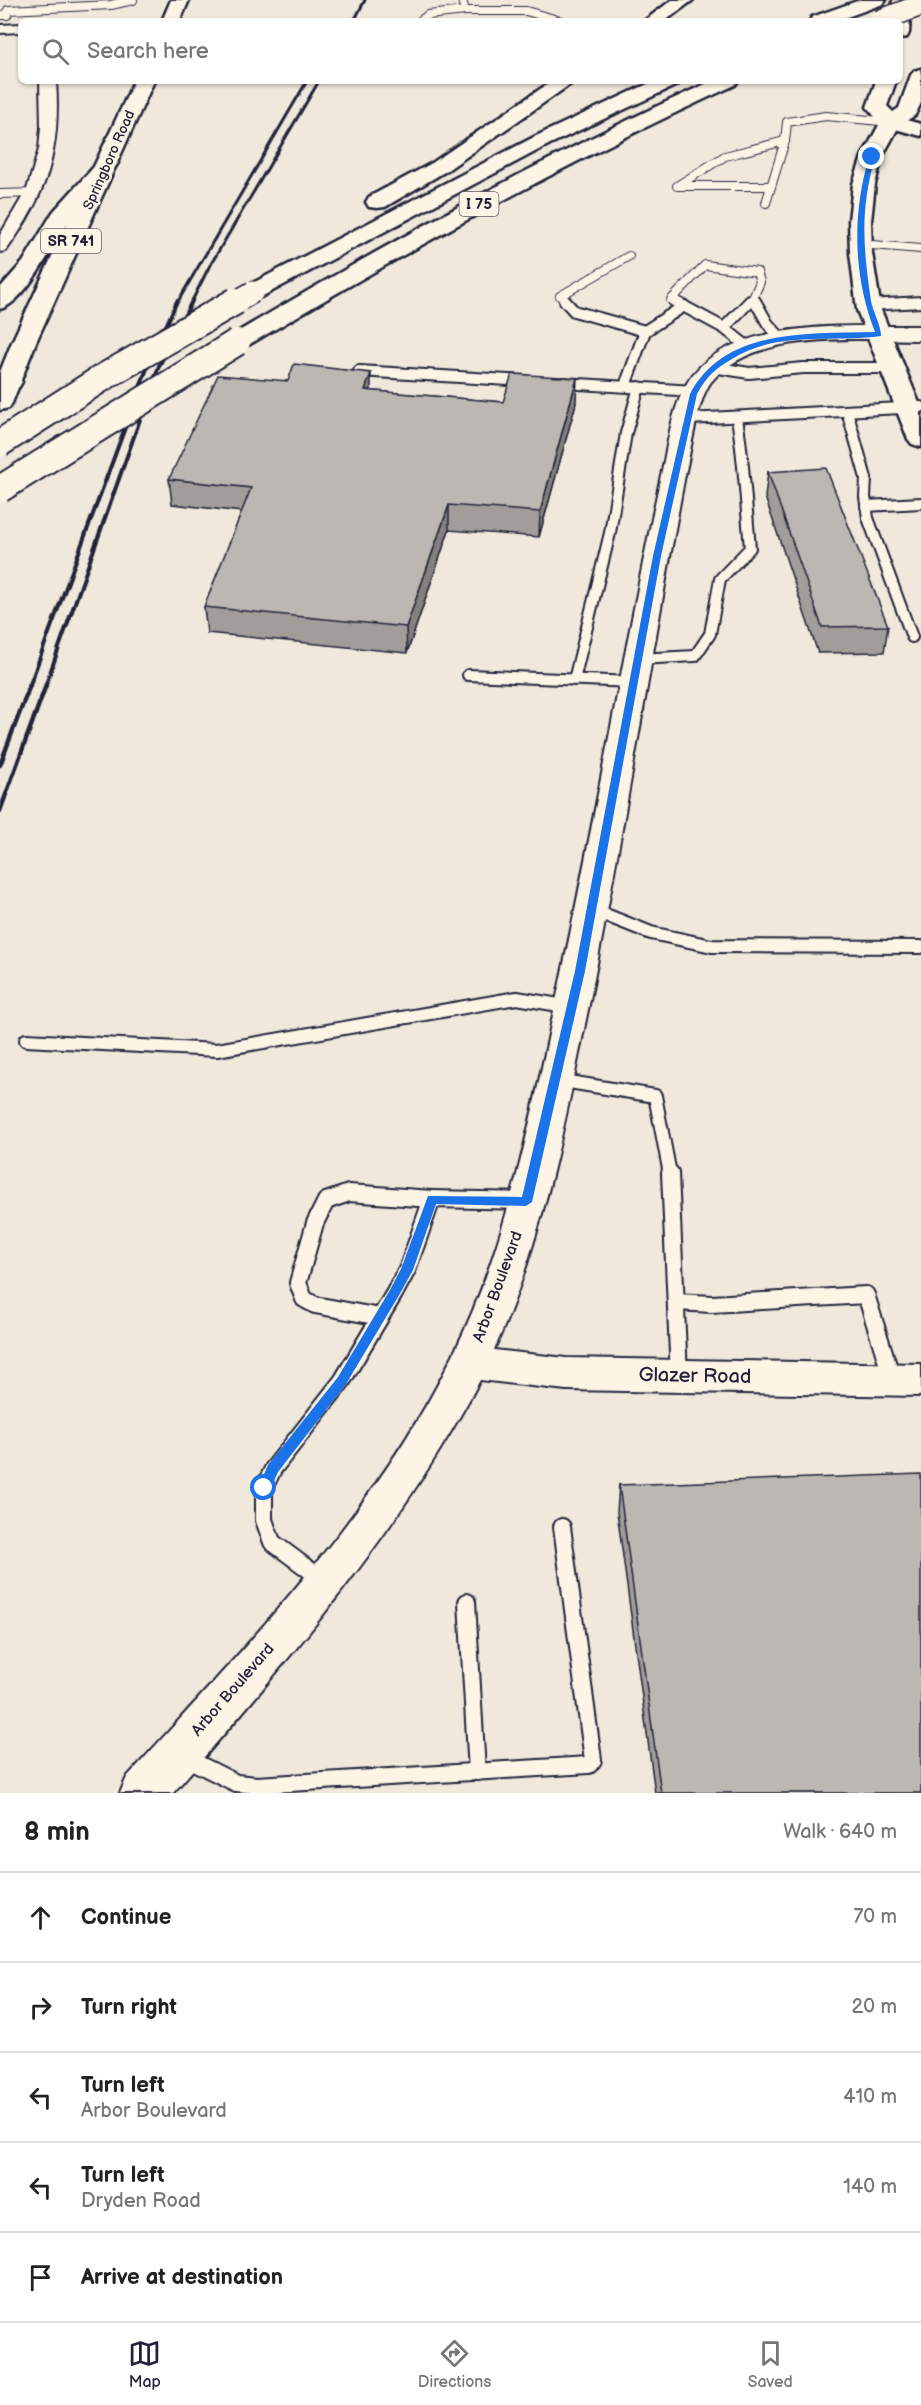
<!DOCTYPE html>
<meta charset="utf-8">
<style>
body{margin:0;font-family:"Balsamiq Sans",sans-serif;background:#f2f2f2;color:#222}
.stop{position:absolute;width:18px;height:18px;margin:-14px;border:4px solid #1a73e8;border-radius:50%;background:#fff}
.stop.end{background:#1a73e8;border-color:#fff;box-shadow:0 2px 6px #0008}
.list{margin:0;padding:0;list-style:none}
h2{display:flex;justify-content:space-between;align-items:center;height:78px;margin:0;padding:0 24px;font-size:26px}
h2 small{font-size:20px;font-weight:400;color:#767676}
.list li{display:grid;grid-template-columns:39px 1fr auto;gap:18px;align-items:center;box-sizing:border-box;height:90px;padding:0 24px;border-top:2px solid #e0e0e0}
.list b{display:block;font-size:22px;white-space:nowrap}
.list p{margin:0;font-size:20px;white-space:nowrap;color:#767676}
.list em{font-size:20px;font-style:normal;color:#767676}
.icon{flex:none;width:33px;height:33px;fill:none;stroke:currentColor;stroke-width:2;stroke-linecap:round;stroke-linejoin:round}
.map{position:relative;flex:none;width:921px;height:1793px;overflow:hidden}
.search{position:absolute;background:#fff;box-shadow:0 2px 4px #0004;left:18px;right:18px;top:18px;height:66px;display:flex;align-items:center;gap:15px;box-sizing:border-box;padding:0 21px;border-radius:9px;color:#767676;font-size:22px}
.sheet{height:528px;background:#fff}
nav{display:flex;justify-content:space-around;align-items:center;box-sizing:border-box;height:84px;border-top:2px solid #e0e0e0;background:#fff;font-size:16px;color:#767676}
nav a{display:grid;justify-items:center;gap:3px}
nav .on{color:#22223b}
.map>svg:first-child{display:block}
.lines{fill:none;stroke-linecap:round;stroke-linejoin:round}
.service-far3-casing{stroke:#22223b;stroke-width:10}
.service-far2-casing{stroke:#22223b;stroke-width:14}
.service-far1-casing{stroke:#22223b;stroke-width:16}
.service-casing{stroke:#22223b;stroke-width:20}
.minor-casing{stroke:#22223b;stroke-width:4}
.tertiary-casing{stroke:#22223b;stroke-width:4}
.secondary-casing{stroke:#22223b;stroke-width:5}
.primary-casing{stroke:#22223b;stroke-width:5}
.motorway-casing{stroke:#22223b;stroke-width:5}
.service-far3{stroke:#fcf5e5;stroke-width:8}
.service-far2{stroke:#fcf5e5;stroke-width:10}
.service-far1{stroke:#fcf5e5;stroke-width:12}
.service{stroke:#fcf5e5;stroke-width:16}
.minor{fill:#fcf5e5;fill-rule:evenodd}
.tertiary{fill:#fcf5e5;fill-rule:evenodd}
.secondary{fill:#fcf5e5;fill-rule:evenodd}
.primary{fill:#fcf5e5;fill-rule:evenodd}
.motorway{fill:#fcf5e5;fill-rule:evenodd}
.rail-far2{stroke:#22223b;stroke-width:3}
.rail-far1{stroke:#22223b;stroke-width:4}
.rail{stroke:#22223b;stroke-width:4.5}
.motorway-bridge-far1-casing{stroke:#22223b;stroke-width:24;stroke-linecap:butt}
.motorway-bridge-casing{stroke:#22223b;stroke-width:30;stroke-linecap:butt}
.motorway-bridge-far1{stroke:#fcf5e5;stroke-width:21}
.motorway-bridge{stroke:#fcf5e5;stroke-width:26}
.wall{fill:#a29d9a;stroke:#22223b;stroke-width:1.5}
.shaded-wall{fill:#84807d;stroke:#22223b;stroke-width:1.5}
.building{fill:#bcb7b3;stroke:#22223b;stroke-width:1.5}
.route{fill:#1a73e8}
.labels{text-anchor:middle;dominant-baseline:central;stroke-width:5;stroke-linejoin:round;paint-order:stroke}
.far-street-label{font-size:14px;fill:#22223b;stroke:#fcf5e5}
.shield{fill:#fcf5e5;stroke:#63616e;stroke-width:1.5}
.shield-label{font-size:15px;font-weight:bold;fill:#22223b}
.street-label{font-size:16px;fill:#22223b;stroke:#fcf5e5}
.near-street-label{font-size:20px;fill:#22223b;stroke:#fcf5e5}
</style>
<div class="map">
<svg width="921" height="1793" viewBox="0 0 921 1793">
<rect width="100%" height="100%" fill="#efe8db"/>
<filter id="ink" filterUnits="userSpaceOnUse"><feTurbulence type="fractalNoise" baseFrequency=".0167" numOctaves="2"/><feDisplacementMap in="SourceGraphic" scale="12" xChannelSelector="R" yChannelSelector="G"/><feConvolveMatrix kernelMatrix="1 2 1 2 8 2 1 2 1" color-interpolation-filters="sRGB"/></filter>
<g filter="url(#ink)">
<g class="lines">
<defs>
<g id="service-far3">
<path d="M462 0 465 11H526L561 21"/>
<path d="M0 15H7L8 10 111 5 133 0"/>
<path d="M420 21 428 15 465 11"/>
<path d="M771 186H677L725 156 785 141"/>
<path d="M0 194 35 193"/>
<path d="M766 203 785 141 787 122 826 116 891 122"/>
<path d="M860 244 921 249"/>
<path d="M567 303 560 296 629 256"/>
<path d="M677 303 671 300 705 265 757 272 760 282 753 298 756 303"/>
<path d="M748 303 753 298"/>
<path d="M904 303 921 302"/>
</g>
<g id="service-far2">
<path d="M565 301 574 311 645 331"/>
<path d="M674 301 724 328 748 347"/>
<path d="M755 301 768 324 781 338"/>
<path d="M869 305 921 302"/>
<path d="M724 328 750 301"/>
<path d="M713 367 749 373 803 368H893"/>
<path d="M359 371 526 381"/>
<path d="M562 383 695 391"/>
<path d="M625 386 645 331 684 306"/>
<path d="M847 411 866 478 865 497 868 518 912 637"/>
<path d="M688 419 921 407"/>
<path d="M866 506 921 503"/>
<path d="M638 659 695 656 710 634 720 579 750 548C746 505 744 461 737 418"/>
<path d="M468 675 633 682"/>
<path d="M574 680 610 533 626 433 639 387"/>
</g>
<g id="service-far1">
<path d="M593 910 651 933 712 946 921 947"/>
<path d="M26 1040 217 1050 517 998 571 1007"/>
<path d="M557 1080 655 1096 670 1174"/>
</g>
<g id="service">
<path d="M670 1173 679 1376"/>
<path d="M676 1302 712 1304 866 1295 892 1378"/>
<path d="M380 1317 315 1305 304 1299 298 1283 315 1223 326 1201 349 1193 432 1199"/>
<path d="M323 1580 272 1542 264 1520V1488L273 1469 342 1381 394 1294 407 1270 432 1199 525 1201"/>
<path d="M467 1602 477 1772"/>
<path d="M184 1757 236 1783 257 1785 589 1765 593 1760 562 1527"/>
</g>
<g id="minor">
<path d="M21 24V32L0 33V25Z"/>
<path d="M40 81H56C61 151 47 194 6 251L0 252V235L27 189 39 149 41 127Z"/>
</g>
<path id="tertiary" d="M921 326V340C860 340 754 329 711 382 697 400 691 452 685 475 652 652 624 829 589 1005 565 1122 543 1241 494 1350L566 1358 921 1364V1396L566 1390 480 1380C398 1534 287 1662 173 1793H120L127 1777C243 1649 377 1511 453 1355 505 1249 529 1129 553 1015 592 836 623 655 661 475 668 445 671 410 687 383 727 316 854 327 921 326Z"/>
<g id="secondary">
<path d="M893 0H911L909 33 907 37 900 39V21H891Z"/>
<path d="M921 69V103L915 115 899 126 882 157 875 184 871 221 872 253 881 310 921 408V447L912 444 908 439 857 310 850 253 849 221 853 184 862 157 880 123 867 107 876 81H896L887 106 893 112 899 108 911 75 914 71Z"/>
</g>
<g id="primary">
<path d="M171 0H189L180 21H162Z"/>
<path d="M134 81H154L36 342 12 403 9 408 0 410V372L12 342Z"/>
</g>
<g id="motorway">
<path d="M672 0H693L665 21H644Z"/>
<path d="M860 0H886L883 4 836 21H810L812 17Z"/>
<path d="M552 81H575L446 171 385 207 377 208 369 207 366 202 369 197 432 163Z"/>
<path d="M654 81H680L677 85 550 144 261 297 253 299 245 297 241 292 245 287 536 136Z"/>
<path d="M712 81H738L735 85C566 162 405 252 245 347L237 349 229 347 225 342 229 337C386 244 545 156 712 81Z"/>
<path d="M891 116 921 124V136L884 126 881 122 884 118Z"/>
<path d="M108 157 115 159 118 163 115 167C101 185 83 201 70 220 54 242 27 302 0 309V288L23 262 53 212 101 159Z"/>
<path d="M0 372 19 377 22 382 19 387 10 389 0 387Z"/>
</g>
</defs>
<!-- service-far3 casing -->
<use href="#service-far3" class="service-far3-casing"/>
<!-- service-far2 casing -->
<use href="#service-far2" class="service-far2-casing"/>
<!-- service-far1 casing -->
<use href="#service-far1" class="service-far1-casing"/>
<!-- service casing -->
<use href="#service" class="service-casing"/>
<!-- minor casing -->
<use href="#minor" class="minor-casing"/>
<!-- tertiary casing -->
<use href="#tertiary" class="tertiary-casing"/>
<!-- secondary casing -->
<use href="#secondary" class="secondary-casing"/>
<!-- primary casing -->
<use href="#primary" class="primary-casing"/>
<!-- motorway casing -->
<use href="#motorway" class="motorway-casing"/>
<!-- service-far3 -->
<use href="#service-far3" class="service-far3"/>
<!-- service-far2 -->
<use href="#service-far2" class="service-far2"/>
<!-- service-far1 -->
<use href="#service-far1" class="service-far1"/>
<!-- service -->
<use href="#service" class="service"/>
<!-- minor -->
<use href="#minor" class="minor"/>
<!-- tertiary -->
<use href="#tertiary" class="tertiary"/>
<!-- secondary -->
<use href="#secondary" class="secondary"/>
<!-- primary -->
<use href="#primary" class="primary"/>
<!-- motorway -->
<use href="#motorway" class="motorway"/>
<!-- rail-far2 -->
<g class="rail-far2">
<path d="M354 21 365 0"/>
<path d="M177 303 307 81"/>
<path d="M191 303 208 269 319 81"/>
</g>
<!-- rail-far1 -->
<g class="rail-far1">
<path d="M29 687 146 371 177 301"/>
<path d="M45 687 159 366 192 301"/>
</g>
<!-- rail -->
<g class="rail">
<path d="M0 765 30 685"/>
<path d="M0 811 46 685"/>
</g>
<defs>
<g id="motorway-bridge-far1">
<path d="M879 21 921 5"/>
<path d="M234 303 253 292"/>
</g>
<g id="motorway-bridge">
<path d="M0 443 102 378 236 301"/>
<path d="M0 489 237 342"/>
</g>
</defs>
<!-- motorway-bridge-far1 casing -->
<use href="#motorway-bridge-far1" class="motorway-bridge-far1-casing"/>
<!-- motorway-bridge casing -->
<use href="#motorway-bridge" class="motorway-bridge-casing"/>
<!-- motorway-bridge-far1 -->
<use href="#motorway-bridge-far1" class="motorway-bridge-far1"/>
<!-- motorway-bridge -->
<use href="#motorway-bridge" class="motorway-bridge"/>
</g>
<!-- wall -->
<g class="wall">
<path d="M371 391 503 402 576 403 539 537 449 530 407 653 207 633 204 607 242 512 172 504 169 479Z"/>
<path d="M768 472 888 626 884 652 818 653 765 497Z"/>
<path d="M619 1485 921 1793H655L617 1512Z"/>
</g>
<!-- shaded-wall -->
<g class="shaded-wall">
<path d="M371 373V398L365 390Z"/>
<path d="M577 378 576 403 539 537 540 512Z"/>
<path d="M449 505V530L407 653 406 627Z"/>
</g>
<!-- building -->
<g class="building">
<path d="M294 364 371 373 365 390 503 402 512 374 577 378 540 512 449 505 406 627 204 607 251 488 169 479 218 375 288 381Z"/>
<path d="M826 468 888 626 822 627 768 472Z"/>
<path d="M921 1474V1793H661L619 1485Z"/>
</g>
</g>
<!-- route -->
<path class="route" d="M872 155 875 157C860 211 863 246 871 301 873 312 881 325 881 336 830 343 779 330 732 359 716 368 706 377 697 394L661 556 585 971 532 1202 526 1206 436 1204 413 1270 398 1297 346 1384 278 1472 269 1492H260L258 1488 268 1465 338 1377 390 1290 401 1269 428 1196 522 1197 575 971 653 556 690 394C725 327 810 334 875 332 853 276 852 214 869 157Z"/>
<g class="labels">
<!-- far-street labels -->
<g class="far-street-label">
<text transform="translate(109 160) rotate(-66)">Springboro Road</text>
</g>
<!-- shield labels -->
<g class="shield">
<rect x="459.5" y="192" width="39" height="24" rx="4.5"/>
<rect x="41" y="229" width="60" height="24" rx="4.5"/>
</g>
<g class="shield-label">
<text x="479" y="204">I 75</text>
<text x="71" y="241">SR 741</text>
</g>
<!-- street labels -->
<g class="street-label">
<text transform="translate(498 1287) rotate(-70)">Arbor Boulevard</text>
<text transform="translate(233 1690) rotate(-49)">Arbor Boulevard</text>
</g>
<!-- near-street labels -->
<g class="near-street-label">
<text transform="translate(695 1376) rotate(1)">Glazer Road</text>
</g>
</g>
</svg>
<div class="stop" style="left:264px;top:1488px"></div>
<div class="stop end" style="left:872px;top:157px"></div>
<div class="search"><svg class="icon" aria-label="search" viewBox="0 0 24 24"><circle cx="10" cy="10" r="6"/><path d="M15 15l6 6"/></svg>Search here</div>
</div>
<section class="sheet">
<h2>8 min<small>Walk · 640 m</small></h2>
<ul class="list">
<li><svg class="icon" aria-label="ahead" viewBox="0 0 24 24"><path d="M12 20V5M6 11l6-6 6 6"/></svg><div><b>Continue</b></div><em>70 m</em></li>
<li><svg class="icon" aria-label="right" viewBox="0 0 24 24"><path d="M7 20v-9h11M14 6l5 5-5 5"/></svg><div><b>Turn right</b></div><em>20 m</em></li>
<li><svg class="icon" aria-label="left" viewBox="0 0 24 24"><path d="M17 20v-9H6M10 6l-5 5 5 5"/></svg><div><b>Turn left</b><p>Arbor Boulevard</p></div><em>410 m</em></li>
<li><svg class="icon" aria-label="left" viewBox="0 0 24 24"><path d="M17 20v-9H6M10 6l-5 5 5 5"/></svg><div><b>Turn left</b><p>Dryden Road</p></div><em>140 m</em></li>
<li><svg class="icon" aria-label="arrive" viewBox="0 0 24 24"><path d="M6 21V4h12l-3 4 3 4H6"/></svg><div><b>Arrive at destination</b></div></li>
</ul>
</section>
<nav>
<a class="on"><svg class="icon" aria-label="map" viewBox="0 0 24 24"><path d="M3 6l6-2 6 2 6-2v14l-6 2-6-2-6 2zM9 4v14M15 6v14"/></svg>Map</a>
<a><svg class="icon" aria-label="directions" viewBox="0 0 24 24"><path d="M12 3l9 9-9 9-9-9zM9 14v-3h6M13 9l2 2-2 2"/></svg>Directions</a>
<a><svg class="icon" aria-label="saved" viewBox="0 0 24 24"><path d="M7 4h10v16l-5-4-5 4z"/></svg>Saved</a>
</nav>
